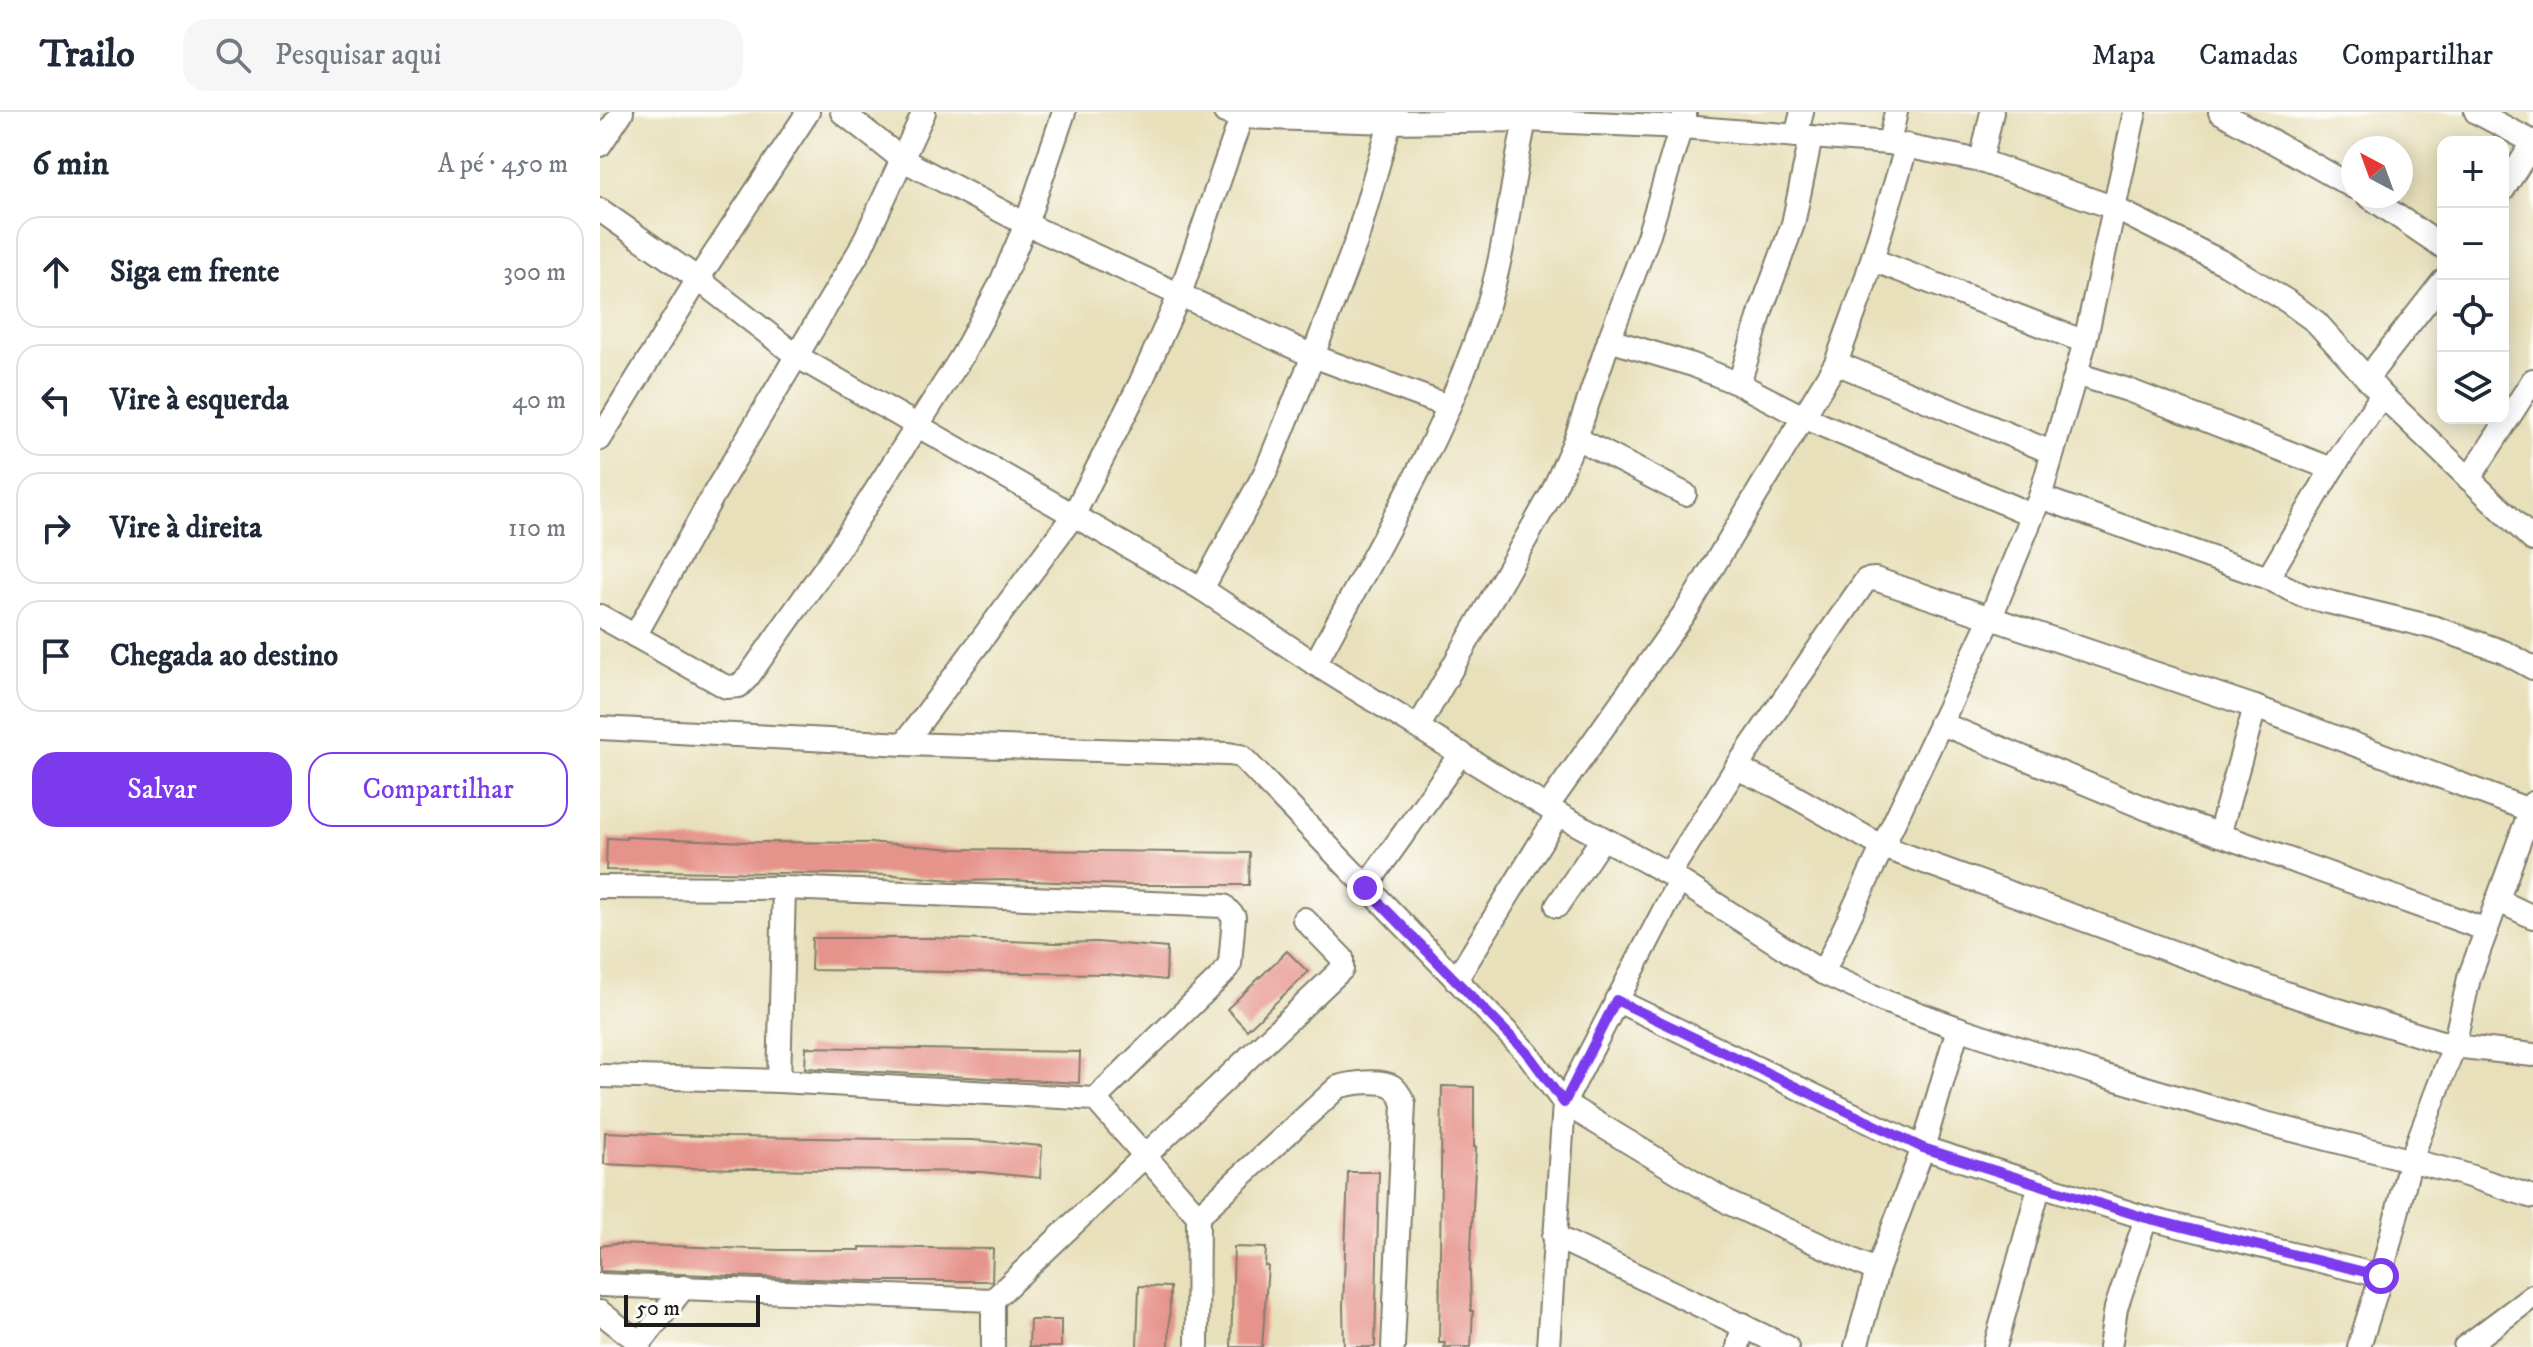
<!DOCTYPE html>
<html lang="pt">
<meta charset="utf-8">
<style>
body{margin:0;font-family:"IM FELL DW Pica",serif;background:#f6f6f7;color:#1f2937}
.controls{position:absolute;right:24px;top:24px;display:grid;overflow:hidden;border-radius:16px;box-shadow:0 4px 20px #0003}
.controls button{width:72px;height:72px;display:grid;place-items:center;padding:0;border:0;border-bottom:2px solid #e0e1e3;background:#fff;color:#1f2937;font:40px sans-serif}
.compass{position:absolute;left:1741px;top:24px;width:72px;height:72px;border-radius:50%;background:#fff;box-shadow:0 4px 20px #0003;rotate:319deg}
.scale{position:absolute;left:24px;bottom:20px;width:136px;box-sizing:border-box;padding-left:8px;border:4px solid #1c1c1c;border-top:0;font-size:22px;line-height:28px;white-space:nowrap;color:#1c1c1c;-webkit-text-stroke:6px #fdfcf7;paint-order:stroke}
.stop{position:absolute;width:24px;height:24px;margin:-18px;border:6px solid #7c3aed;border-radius:50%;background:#fff}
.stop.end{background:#7c3aed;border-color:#fff;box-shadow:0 2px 8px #0008}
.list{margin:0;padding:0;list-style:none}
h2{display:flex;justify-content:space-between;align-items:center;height:104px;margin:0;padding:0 32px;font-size:34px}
h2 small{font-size:26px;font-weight:400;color:#747a83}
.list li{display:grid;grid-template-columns:52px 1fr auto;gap:24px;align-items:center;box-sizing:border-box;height:112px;margin:0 16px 16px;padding:0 16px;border:2px solid #e0e1e3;border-radius:24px}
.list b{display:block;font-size:30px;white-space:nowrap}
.list em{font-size:26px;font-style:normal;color:#747a83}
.actions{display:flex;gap:16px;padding:24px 32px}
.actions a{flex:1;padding:18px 0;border:2px solid #7c3aed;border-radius:24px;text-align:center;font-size:28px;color:#7c3aed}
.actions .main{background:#7c3aed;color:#fff}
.icon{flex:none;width:44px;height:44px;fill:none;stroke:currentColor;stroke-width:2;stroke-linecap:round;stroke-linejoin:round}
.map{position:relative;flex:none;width:1933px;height:1235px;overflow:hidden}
header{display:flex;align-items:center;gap:48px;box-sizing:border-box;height:112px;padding:0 40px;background:#fff;border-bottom:2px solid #e0e1e3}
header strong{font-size:38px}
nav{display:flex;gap:44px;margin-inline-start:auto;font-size:28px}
.search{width:560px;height:72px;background:#f6f6f7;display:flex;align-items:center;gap:20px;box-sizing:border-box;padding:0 28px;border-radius:24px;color:#747a83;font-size:30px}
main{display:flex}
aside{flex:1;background:#fff}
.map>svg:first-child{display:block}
.building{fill:#e6938b}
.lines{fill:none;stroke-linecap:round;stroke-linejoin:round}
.minor-casing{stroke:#827e6c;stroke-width:26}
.minor{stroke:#fff;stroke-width:22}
.route{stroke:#7c3aed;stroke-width:10}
</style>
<header>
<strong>Trailo</strong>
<div class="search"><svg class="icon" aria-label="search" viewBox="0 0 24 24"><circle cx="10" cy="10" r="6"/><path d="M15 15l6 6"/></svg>Pesquisar aqui</div>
<nav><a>Mapa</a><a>Camadas</a><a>Compartilhar</a></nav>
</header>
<main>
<aside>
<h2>6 min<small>A pé · 450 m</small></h2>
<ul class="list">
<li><svg class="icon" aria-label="ahead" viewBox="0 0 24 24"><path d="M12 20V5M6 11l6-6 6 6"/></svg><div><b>Siga em frente</b></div><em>300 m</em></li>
<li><svg class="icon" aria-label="left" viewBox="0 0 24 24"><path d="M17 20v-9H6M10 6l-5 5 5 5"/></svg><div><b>Vire à esquerda</b></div><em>40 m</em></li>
<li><svg class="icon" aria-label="right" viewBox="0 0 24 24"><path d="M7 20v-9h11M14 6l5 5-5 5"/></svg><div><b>Vire à direita</b></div><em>110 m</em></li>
<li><svg class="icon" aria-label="arrive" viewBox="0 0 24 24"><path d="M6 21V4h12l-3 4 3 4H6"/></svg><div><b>Chegada ao destino</b></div></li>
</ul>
<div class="actions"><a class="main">Salvar</a><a>Compartilhar</a></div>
</aside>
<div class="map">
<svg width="1933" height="1235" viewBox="0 0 1933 1235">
<rect width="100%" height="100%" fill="#fdfcf7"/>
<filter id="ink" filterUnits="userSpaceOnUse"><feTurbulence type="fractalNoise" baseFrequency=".0125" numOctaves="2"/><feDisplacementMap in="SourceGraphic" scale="16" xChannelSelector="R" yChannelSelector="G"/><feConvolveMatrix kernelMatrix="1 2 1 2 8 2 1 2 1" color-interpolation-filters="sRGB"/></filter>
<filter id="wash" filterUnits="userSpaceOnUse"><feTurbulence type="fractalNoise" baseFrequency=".006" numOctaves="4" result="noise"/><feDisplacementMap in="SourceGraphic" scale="32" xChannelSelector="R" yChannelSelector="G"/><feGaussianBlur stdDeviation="1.8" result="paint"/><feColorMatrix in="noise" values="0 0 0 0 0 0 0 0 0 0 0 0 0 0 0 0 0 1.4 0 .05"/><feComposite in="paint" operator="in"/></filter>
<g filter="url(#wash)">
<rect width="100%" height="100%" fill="#e8e0bb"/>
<g id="blocks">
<!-- building -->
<g class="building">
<path d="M26 725 149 730 281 731 354 737 650 741 649 773H528L405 768 364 769 294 763 6 758 7 726 26 727Z"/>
<path d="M212 826H334L456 831 497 830 567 836 566 868 507 862 211 858Z"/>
<path d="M687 839 708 860 647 918 627 897Z"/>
<path d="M206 935 480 940 479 971 205 956Z"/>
<path d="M842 974 874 975V1035H876L870 1158 871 1199H873L871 1235H844L845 1231H839Z"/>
<path d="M5 1020 128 1025 372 1028 442 1034 440 1066 382 1060 86 1056 4 1052Z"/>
<path d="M748 1060H779L775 1235H744L743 1194Z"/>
<path d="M15 1132 178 1138H260V1135L393 1137 392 1169H270L0 1159V1134Z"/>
<path d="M634 1135 666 1136 665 1154H668L662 1235H631Z"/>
<path d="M539 1174 570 1175 569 1235H537Z"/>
<path d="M430 1208H461V1235H429Z"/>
</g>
</g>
</g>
<g filter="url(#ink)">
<use href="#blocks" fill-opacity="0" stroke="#827e6c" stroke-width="2"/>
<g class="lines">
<defs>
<g id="minor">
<path d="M242 0 303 48 426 112 713 244 848 294"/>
<path d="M625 0 642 5 790 10 925 8 1083 15 1289 31 1381 49 1512 95 1626 152 1687 189 1716 210 1782 283 1933 428"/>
<path d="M1620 0 1753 75"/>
<path d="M1876 0 1933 30"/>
<path d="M1196 24 1202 0"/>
<path d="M1289 31 1296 0"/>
<path d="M0 33 22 0"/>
<path d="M1381 49 1392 0"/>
<path d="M1903 78 1933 31"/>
<path d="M1768 84 1843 135"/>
<path d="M0 98 98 167 198 245 602 477 715 552 958 702 1069 762 1223 861 1284 889 1358 916 1489 959 1661 1010 1860 1061 1933 1085"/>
<path d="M1273 148 1485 230"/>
<path d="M1009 228 1093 253 1139 272 1203 305 1432 403"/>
<path d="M1236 251 1451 340"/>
<path d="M1476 262 1528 278 1732 357"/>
<path d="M1768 265 1843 169"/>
<path d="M1139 272 1162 196 1193 112 1211 25"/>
<path d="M976 326 1085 382"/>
<path d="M0 327 98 167 208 0"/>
<path d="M1869 367 1933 268"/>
<path d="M1440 385 1668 466 1704 484 1836 516 1904 540 1933 556"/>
<path d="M1668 466 1732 357 1782 283"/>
<path d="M602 477 666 359 713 244 757 127 793 0"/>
<path d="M0 504 126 575 139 574 148 565 237 439 362 244 400 173 426 112 464 0"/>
<path d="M35 524 115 380 260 138 324 0"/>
<path d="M715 552C776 438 844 325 885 202 907 137 911 67 927 0"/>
<path d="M1340 611 1550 698 1887 818"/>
<path d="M819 614 952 381 976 326 1009 228 1048 125 1085 1"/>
<path d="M0 616 304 632 628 642 641 644 928 942 964 991 948 1235"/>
<path d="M304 632 473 404 540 272 580 182 643 0"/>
<path d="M1136 656 1178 675 1283 735 1697 885 1854 934 1933 943"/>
<path d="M947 695 1088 496 1236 251 1263 177 1307 33"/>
<path d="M1619 723 1655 595"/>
<path d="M1069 762 1136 656 1266 468 1275 467 1655 595 1929 698"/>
<path d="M1079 769 964 991 1131 1092 1277 1159"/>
<path d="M0 775 184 776 624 794 634 805 630 852 623 862 495 987 598 1104 597 1235"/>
<path d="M765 776 861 641"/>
<path d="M1897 788 1933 805"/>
<path d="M957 794 1002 727"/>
<path d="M1223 861 1391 505 1440 385 1485 230 1535 0"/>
<path d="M856 868 958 702"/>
<path d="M1016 888 1323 1036 1546 1106 1781 1164"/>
<path d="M0 964 179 969 495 987"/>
<path d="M179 969 184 776"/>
<path d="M598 1104 738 975C751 971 780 967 792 974 798 978 801 985 804 991L793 1235"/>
<path d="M954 1124 1187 1235"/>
<path d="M0 1173 393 1188 742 857V846L704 807"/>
<path d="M0 1200 40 1231"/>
<path d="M37 1235 84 1175"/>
<path d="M393 1235V1188"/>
<path d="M1138 1235 1143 1212"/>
<path d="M1256 1235 1277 1159 1323 1036 1358 916"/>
<path d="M1395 1235 1440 1072"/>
<path d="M1510 1235 1516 1196 1546 1106"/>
<path d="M1759 1235 1781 1164 1810 1050 1854 934 1869 866 1933 691"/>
<path d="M1865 1235 1933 1184"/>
</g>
</defs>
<!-- minor casing -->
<use href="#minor" class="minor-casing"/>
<!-- minor -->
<use href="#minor" class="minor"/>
</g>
</g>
<g class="lines" filter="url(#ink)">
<!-- route -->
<path class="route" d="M765 776 928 942 964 991 1016 888 1323 1036 1546 1106 1781 1164"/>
</g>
</svg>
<div class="controls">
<button>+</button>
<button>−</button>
<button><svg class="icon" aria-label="locate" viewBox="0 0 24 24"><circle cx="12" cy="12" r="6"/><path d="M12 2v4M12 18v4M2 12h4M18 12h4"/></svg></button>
<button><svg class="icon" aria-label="layers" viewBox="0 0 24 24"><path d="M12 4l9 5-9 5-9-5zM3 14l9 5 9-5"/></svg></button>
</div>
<svg class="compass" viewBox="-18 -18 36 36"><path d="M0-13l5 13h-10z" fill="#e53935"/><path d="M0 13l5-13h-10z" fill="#747a83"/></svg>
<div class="scale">50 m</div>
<div class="stop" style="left:1781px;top:1164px"></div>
<div class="stop end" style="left:765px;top:776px"></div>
</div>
</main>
